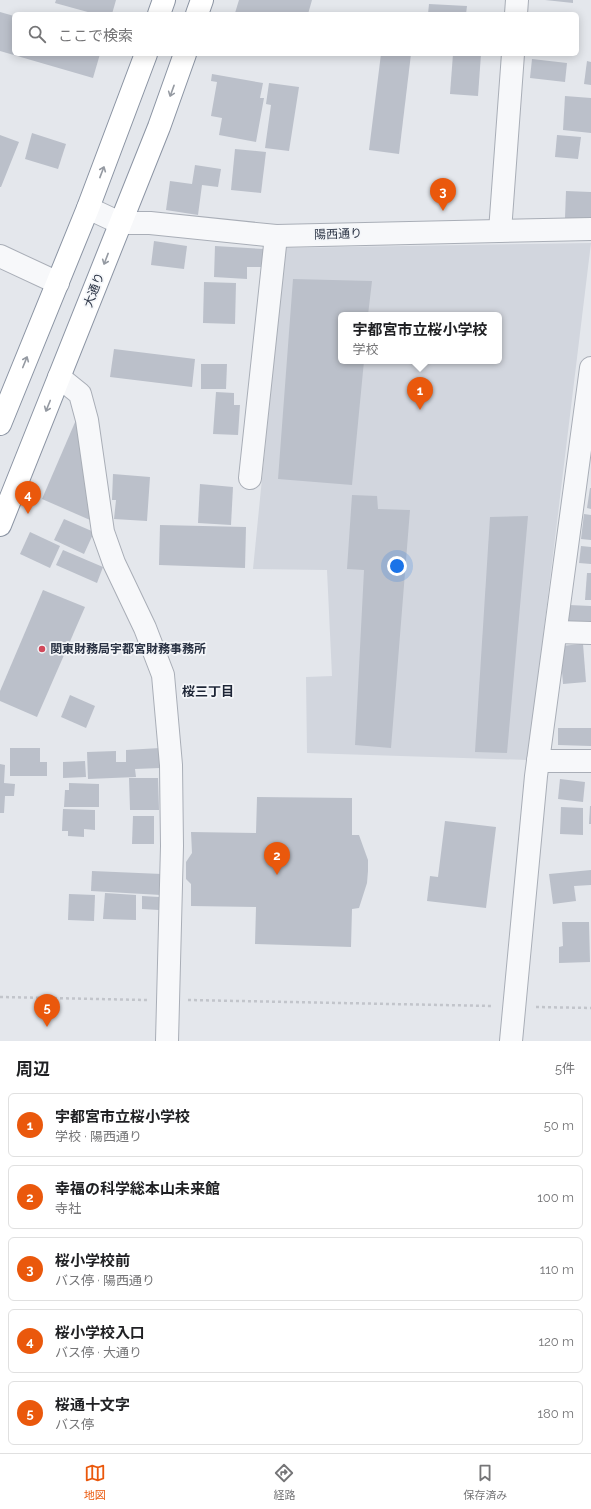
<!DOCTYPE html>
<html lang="ja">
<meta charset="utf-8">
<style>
body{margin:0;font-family:Raleway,"Noto Sans JP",sans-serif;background:#f6f6f6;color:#202124}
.you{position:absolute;left:397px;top:566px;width:14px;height:14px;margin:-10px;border:3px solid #fff;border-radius:50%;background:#1a73e8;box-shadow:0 0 0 6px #1a73e833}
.badge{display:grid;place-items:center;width:26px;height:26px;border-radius:50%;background:#ea580c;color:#fff;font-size:13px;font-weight:700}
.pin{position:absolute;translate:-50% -33px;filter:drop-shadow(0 1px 2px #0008)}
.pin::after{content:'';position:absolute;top:21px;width:14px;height:12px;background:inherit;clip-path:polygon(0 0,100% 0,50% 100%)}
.popup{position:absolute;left:338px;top:312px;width:164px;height:52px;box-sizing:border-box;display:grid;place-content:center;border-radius:6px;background:#fff;filter:drop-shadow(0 1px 3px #0005);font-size:13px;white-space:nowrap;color:#757577}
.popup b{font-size:15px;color:#202124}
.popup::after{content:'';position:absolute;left:50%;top:100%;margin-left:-8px;border:8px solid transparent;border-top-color:#fff}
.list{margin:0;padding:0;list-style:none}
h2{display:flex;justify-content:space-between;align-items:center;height:52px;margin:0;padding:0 16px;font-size:17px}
h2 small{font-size:13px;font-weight:400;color:#757577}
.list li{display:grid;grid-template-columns:26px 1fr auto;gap:12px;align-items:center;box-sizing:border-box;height:64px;margin:0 8px 8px;padding:0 8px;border:1px solid #e0e0e0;border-radius:6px}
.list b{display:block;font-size:15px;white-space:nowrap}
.list p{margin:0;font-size:13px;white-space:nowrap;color:#757577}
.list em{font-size:13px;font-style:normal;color:#757577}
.icon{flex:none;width:22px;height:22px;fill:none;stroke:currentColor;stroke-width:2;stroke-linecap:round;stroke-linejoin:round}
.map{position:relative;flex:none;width:591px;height:1041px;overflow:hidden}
.search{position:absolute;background:#fff;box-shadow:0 2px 10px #0003;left:12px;right:12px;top:12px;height:44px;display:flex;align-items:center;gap:10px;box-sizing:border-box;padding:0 14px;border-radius:6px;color:#757577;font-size:15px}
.sheet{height:412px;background:#fff}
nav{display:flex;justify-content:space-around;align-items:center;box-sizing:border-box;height:56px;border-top:1px solid #e0e0e0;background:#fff;font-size:11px;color:#757577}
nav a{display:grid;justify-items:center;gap:2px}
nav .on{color:#ea580c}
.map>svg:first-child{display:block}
.built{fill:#d2d6de;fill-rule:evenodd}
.building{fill:#bbc0ca}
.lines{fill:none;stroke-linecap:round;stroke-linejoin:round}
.minor-casing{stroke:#a9aeb7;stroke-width:24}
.highway-casing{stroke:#8b94a3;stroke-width:24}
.path{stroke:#c2c5cb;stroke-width:2.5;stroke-dasharray:3 3;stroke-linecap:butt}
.minor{stroke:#f7f8fa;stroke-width:22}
.highway{stroke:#fff;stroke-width:22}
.oneway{stroke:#959aa2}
.poi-dot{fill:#d1495b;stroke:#f4f6f9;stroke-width:1.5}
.labels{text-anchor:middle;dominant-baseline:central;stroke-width:3.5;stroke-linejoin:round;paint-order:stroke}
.street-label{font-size:12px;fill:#2b3445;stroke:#f4f6f9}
.poi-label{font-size:12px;font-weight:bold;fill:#2b3445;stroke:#f4f6f9;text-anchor:start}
.neighbourhood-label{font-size:13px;font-weight:bold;fill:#1d2536;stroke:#f4f6f9}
</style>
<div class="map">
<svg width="591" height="1041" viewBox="0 0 591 1041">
<rect width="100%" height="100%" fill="#e4e7ec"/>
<!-- built -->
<path class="built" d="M591 243 528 760 307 753 306 677 332 676 327 570 253 569 285 248ZM341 315H499V361H341Z"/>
<!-- building -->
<g class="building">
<path d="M56 0H116L112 14H95L55 3Z"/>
<path d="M239 0H312L308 14H240L235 13Z"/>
<path d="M545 0H573V3Z"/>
<path d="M429 4 467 6 466 14H428Z"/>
<path d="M0 12 14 16V54H100L93 78 0 51Z"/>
<path d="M381 54H411L399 154 369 150Z"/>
<path d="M453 54H481L478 96 450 94Z"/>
<path d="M532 59 567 63 565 82 530 78Z"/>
<path d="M587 61 591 62V85L584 84Z"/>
<path d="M212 74 263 83 260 98H264L256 142 219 135 222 118 211 116 217 82 211 81Z"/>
<path d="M269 83 299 87 289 151 265 148 271 105 266 104Z"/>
<path d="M565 96 591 98V133L563 130Z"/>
<path d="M32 133 66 144 58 169 25 159Z"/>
<path d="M0 135 19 142 1 187H0Z"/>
<path d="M557 135 581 137 578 159 555 157Z"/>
<path d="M235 149 266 152 261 193 231 190Z"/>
<path d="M195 165 221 169 218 187 202 185 198 215 166 210 170 181 192 184Z"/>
<path d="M566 191 591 192V218H565Z"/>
<path d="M154 241 187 246 184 269 151 265Z"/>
<path d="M215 246 264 249 263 267H247V279L214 277Z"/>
<path d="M293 279 372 281 368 315H341V361H364L352 485 278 479Z"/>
<path d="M204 282 236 283 235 324 203 323Z"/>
<path d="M114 349 195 359 192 387 110 377Z"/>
<path d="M201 364H227L226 389H201Z"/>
<path d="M216 392 234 393V405H240L238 435 213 434Z"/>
<path d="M79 413 90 520 42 499Z"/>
<path d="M113 474 150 477 147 521 114 519 116 500H112Z"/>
<path d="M200 484 233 487 231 525 198 523Z"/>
<path d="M590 488H591V509L587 508Z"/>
<path d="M352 495 377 496 378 509 410 510 391 748 355 745 364 570 347 569Z"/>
<path d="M584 514 591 515V540L581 539Z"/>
<path d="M528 516 507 753 475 752 490 517Z"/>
<path d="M64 519 94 532 84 554 54 540Z"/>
<path d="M160 525 246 527 245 568 159 565Z"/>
<path d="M30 532 60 546 50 568 20 554Z"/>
<path d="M581 546 591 547V564L579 563Z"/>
<path d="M63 550 103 567 97 583 56 565Z"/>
<path d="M587 573H591V600H585Z"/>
<path d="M43 590 85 607 37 717 0 701V691Z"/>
<path d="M569 605 591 606V629L567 627Z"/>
<path d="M583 644 586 682 563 684 560 646Z"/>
<path d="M70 695 95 706 86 728 61 717Z"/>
<path d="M558 728H591V746L558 745Z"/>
<path d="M10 748H40V762H47V776H10Z"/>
<path d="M160 748V768L135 769 136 777 88 779 87 752 116 751V762H126V750Z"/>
<path d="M85 761 86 777 63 778V762Z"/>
<path d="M0 764 5 765 4 783 15 784 14 796H5L4 813H0Z"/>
<path d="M129 778H158L159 810H130Z"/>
<path d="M560 779 585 782 583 802 558 799Z"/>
<path d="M69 783 99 784V807H64L65 790H69Z"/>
<path d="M257 797 352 798V835H359L368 860V871L367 883 359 908 352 909 351 947 255 944 256 907 191 906V884L186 879V862L192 853 191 832 256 833Z"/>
<path d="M590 806H591V824H589Z"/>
<path d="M561 807 583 808V835L560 834Z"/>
<path d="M63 809 95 810V830L84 829V837L68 836V831H62Z"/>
<path d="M133 816H154V844H132Z"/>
<path d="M445 821 496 827 486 908 427 901 430 876 438 877Z"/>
<path d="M591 870V885L574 886 576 901 553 904 549 874Z"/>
<path d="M92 871 162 874 161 895 91 891Z"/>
<path d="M105 893 136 895V920L103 919Z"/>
<path d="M69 894 95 895 94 921 68 920Z"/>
<path d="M142 896 159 897V910L142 909Z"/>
<path d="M562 922H589L590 962 559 963V947L563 946Z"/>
</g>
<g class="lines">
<defs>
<g id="minor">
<path d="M516 14 517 0"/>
<path d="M88 208 120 223H150L276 236 591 229"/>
<path d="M500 231 513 54"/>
<path d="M0 256 58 283"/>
<path d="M59 377 80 394 87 420 103 532 114 563 145 628 163 675 171 765 172 846 167 1041"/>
<path d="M250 478 276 236"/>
<path d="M556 632 591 633"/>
<path d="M538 761H591"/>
<path d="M511 1041 536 776 591 368"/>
</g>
<g id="highway">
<path d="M159 14 164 0"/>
<path d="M197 14 202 0"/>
<path d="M0 424 88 208 146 54"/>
<path d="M0 525 159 127 185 54"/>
</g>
</defs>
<!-- minor casing -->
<use href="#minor" class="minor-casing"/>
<!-- highway casing -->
<use href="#highway" class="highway-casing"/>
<!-- path -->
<g class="path">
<path d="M0 997 147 1000"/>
<path d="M188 1000 493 1006"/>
<path d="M536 1007 591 1008"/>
</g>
<!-- minor -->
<use href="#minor" class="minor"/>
<!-- highway -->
<use href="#highway" class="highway"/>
</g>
<!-- one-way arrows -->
<defs><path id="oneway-shaft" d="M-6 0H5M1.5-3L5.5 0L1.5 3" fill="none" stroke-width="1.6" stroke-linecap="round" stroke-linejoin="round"/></defs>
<g class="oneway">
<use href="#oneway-shaft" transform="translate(172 91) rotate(110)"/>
<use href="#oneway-shaft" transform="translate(102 172) rotate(-69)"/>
<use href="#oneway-shaft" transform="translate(106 259) rotate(111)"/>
<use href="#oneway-shaft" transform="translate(25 362) rotate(-68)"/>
<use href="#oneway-shaft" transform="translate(48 406) rotate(112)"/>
</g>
<!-- markers -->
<circle class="poi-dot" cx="42" cy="649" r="4"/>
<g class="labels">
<!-- street labels -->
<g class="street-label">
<text transform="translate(338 234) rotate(-2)">陽西通り</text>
<text transform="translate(94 290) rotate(-69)">大通り</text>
</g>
<!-- poi labels -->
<g class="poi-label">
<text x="50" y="649">関東財務局宇都宮財務事務所</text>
</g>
<!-- neighbourhood labels -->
<g class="neighbourhood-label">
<text x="208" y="691">桜三丁目</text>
</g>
</g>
</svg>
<div class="you"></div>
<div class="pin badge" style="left:420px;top:410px">1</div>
<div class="popup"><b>宇都宮市立桜小学校</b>学校</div>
<div class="pin badge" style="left:277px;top:875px">2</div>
<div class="pin badge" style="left:443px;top:211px">3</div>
<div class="pin badge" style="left:28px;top:514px">4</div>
<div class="pin badge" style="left:47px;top:1027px">5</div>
<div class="search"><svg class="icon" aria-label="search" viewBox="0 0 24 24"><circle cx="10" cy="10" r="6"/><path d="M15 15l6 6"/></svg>ここで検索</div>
</div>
<section class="sheet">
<h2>周辺<small>5件</small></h2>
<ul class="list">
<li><span class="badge">1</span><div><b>宇都宮市立桜小学校</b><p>学校 · 陽西通り</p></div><em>50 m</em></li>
<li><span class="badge">2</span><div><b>幸福の科学総本山未来館</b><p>寺社</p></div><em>100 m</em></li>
<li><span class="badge">3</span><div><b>桜小学校前</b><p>バス停 · 陽西通り</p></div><em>110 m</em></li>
<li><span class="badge">4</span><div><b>桜小学校入口</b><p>バス停 · 大通り</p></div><em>120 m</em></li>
<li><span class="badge">5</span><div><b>桜通十文字</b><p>バス停</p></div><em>180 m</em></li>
</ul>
</section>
<nav>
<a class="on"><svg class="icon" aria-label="map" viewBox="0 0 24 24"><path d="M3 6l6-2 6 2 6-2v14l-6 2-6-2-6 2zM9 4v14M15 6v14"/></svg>地図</a>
<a><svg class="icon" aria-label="directions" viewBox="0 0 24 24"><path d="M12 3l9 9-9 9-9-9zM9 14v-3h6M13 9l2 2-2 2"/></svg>経路</a>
<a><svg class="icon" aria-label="saved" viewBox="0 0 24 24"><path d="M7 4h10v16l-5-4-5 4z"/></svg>保存済み</a>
</nav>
